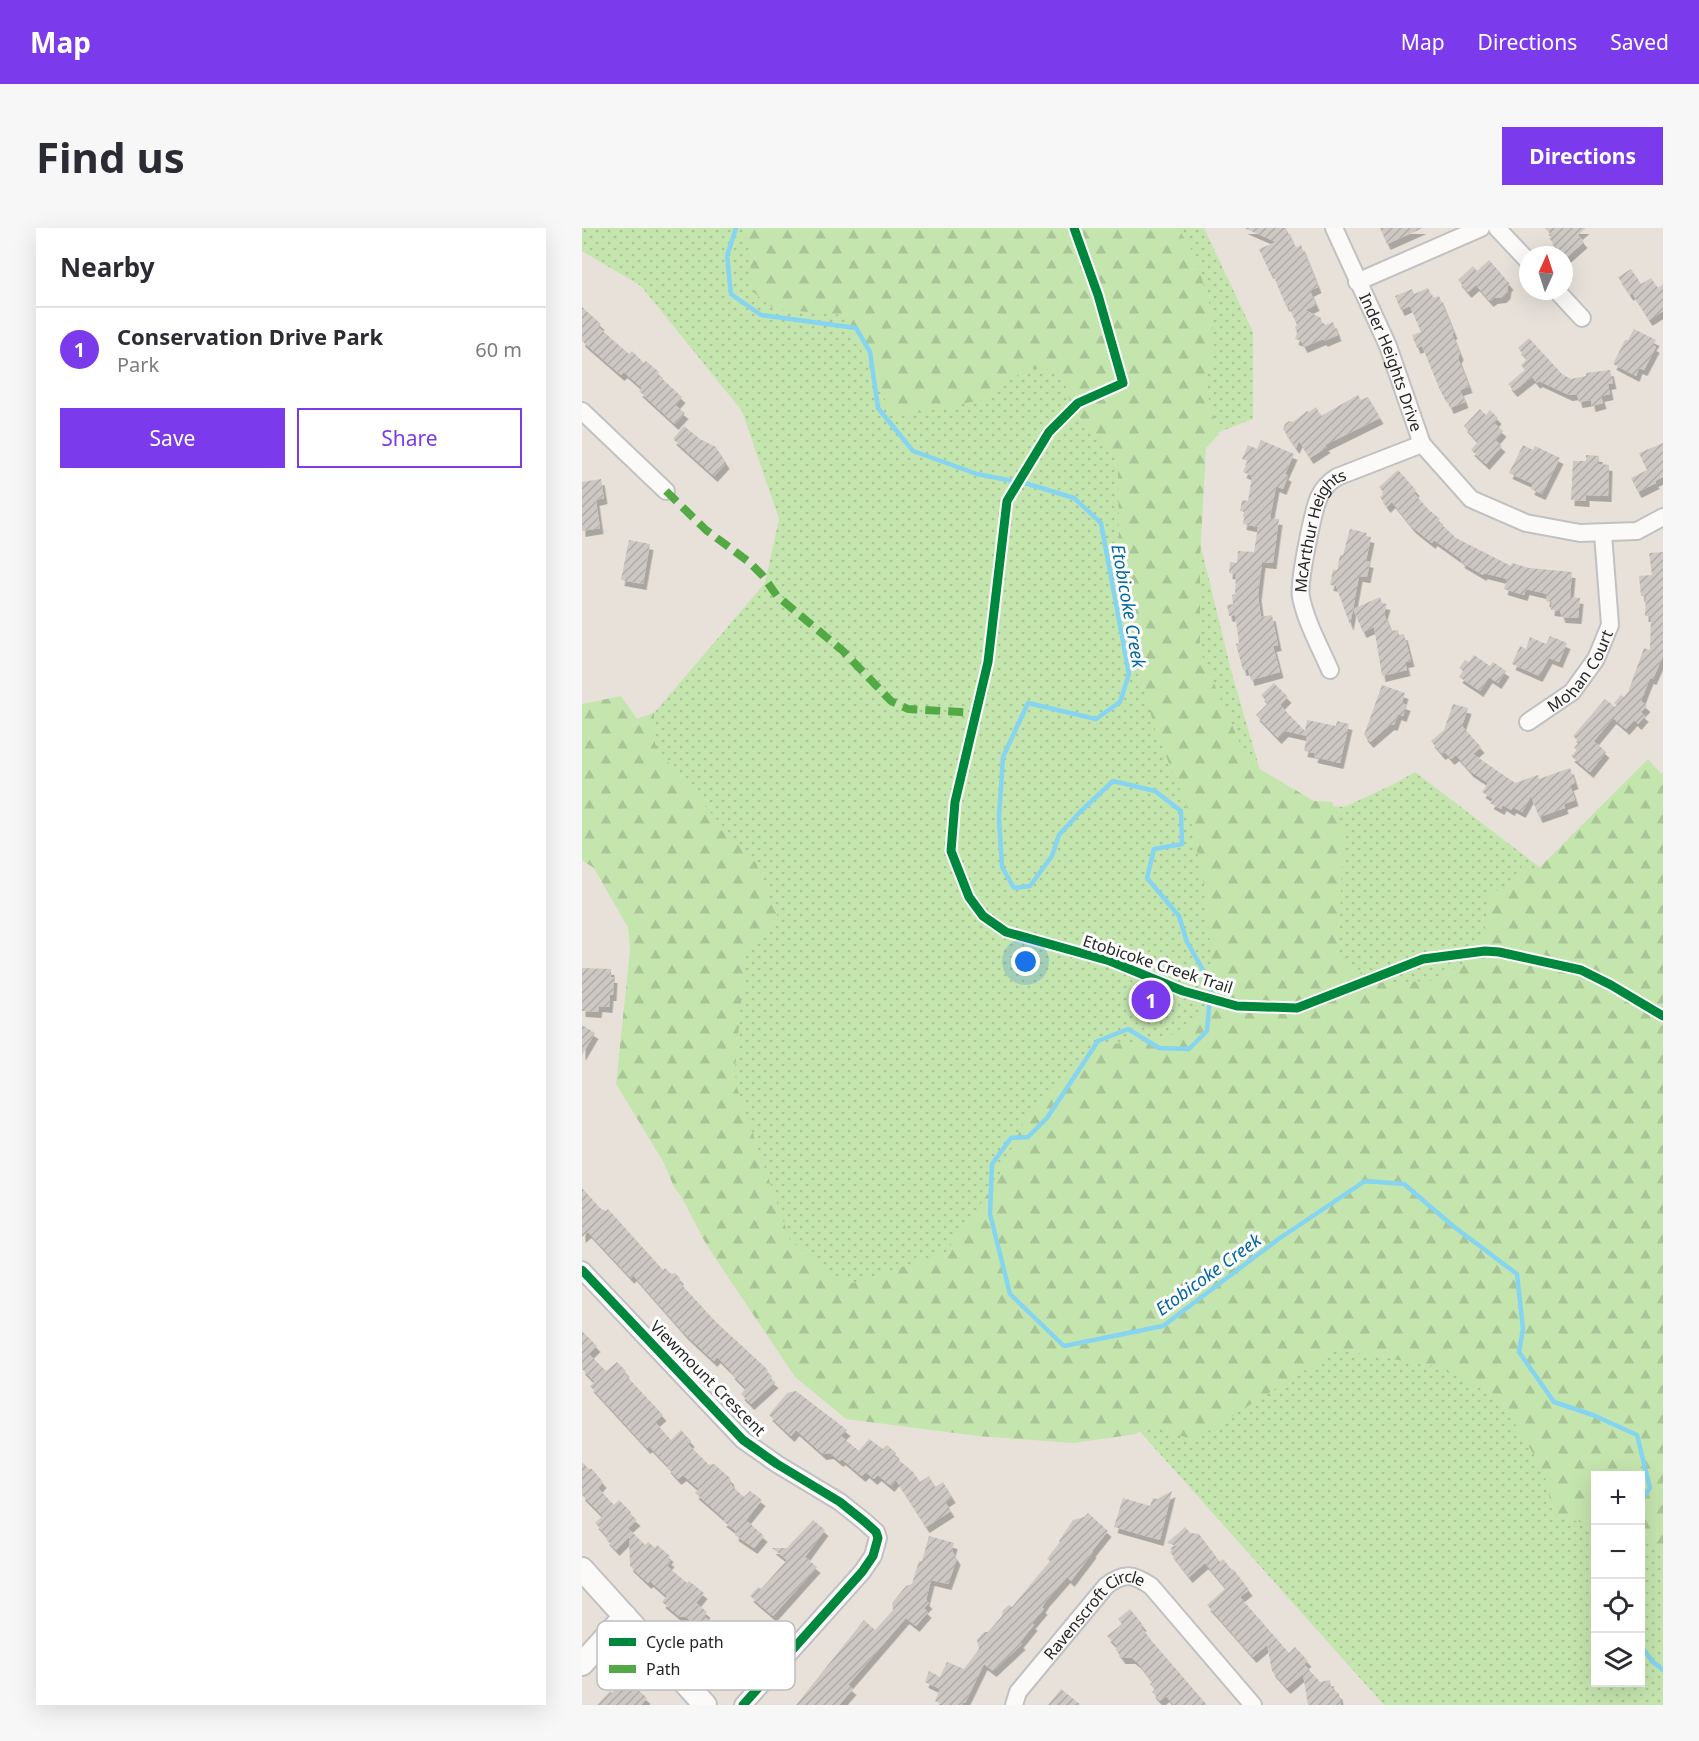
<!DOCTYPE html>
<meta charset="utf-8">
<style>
body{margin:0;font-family:"Noto Sans",sans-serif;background:#f7f7f7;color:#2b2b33}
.controls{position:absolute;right:18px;bottom:18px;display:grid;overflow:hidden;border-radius:0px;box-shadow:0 6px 24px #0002}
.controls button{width:54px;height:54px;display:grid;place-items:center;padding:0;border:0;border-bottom:2px solid #e1e1e2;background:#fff;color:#2b2b33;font:30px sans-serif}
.compass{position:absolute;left:937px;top:18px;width:54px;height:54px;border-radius:50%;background:#fff;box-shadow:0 6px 24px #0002;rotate:3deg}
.you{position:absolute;left:444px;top:734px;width:21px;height:21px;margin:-15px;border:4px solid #fff;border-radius:50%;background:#1a73e8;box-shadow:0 0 0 9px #1a73e833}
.badge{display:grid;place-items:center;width:39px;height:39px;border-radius:50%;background:#7c3aed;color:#fff;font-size:20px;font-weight:700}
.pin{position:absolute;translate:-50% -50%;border:3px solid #fff;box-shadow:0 2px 6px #0006}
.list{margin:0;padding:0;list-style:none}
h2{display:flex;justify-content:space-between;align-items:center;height:78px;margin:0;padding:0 24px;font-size:26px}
h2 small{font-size:20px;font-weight:400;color:#7c7c81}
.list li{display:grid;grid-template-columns:39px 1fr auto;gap:18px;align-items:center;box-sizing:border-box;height:84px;padding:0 24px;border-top:2px solid #e1e1e2}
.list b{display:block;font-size:22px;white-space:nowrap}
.list p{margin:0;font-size:20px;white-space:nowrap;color:#7c7c81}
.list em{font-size:20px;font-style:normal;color:#7c7c81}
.actions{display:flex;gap:12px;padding:18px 24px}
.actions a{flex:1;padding:14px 0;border:2px solid #7c3aed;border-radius:0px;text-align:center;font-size:21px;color:#7c3aed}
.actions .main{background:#7c3aed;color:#fff}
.icon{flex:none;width:33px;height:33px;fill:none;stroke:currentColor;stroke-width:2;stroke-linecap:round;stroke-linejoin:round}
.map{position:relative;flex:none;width:1081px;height:1477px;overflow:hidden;border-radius:0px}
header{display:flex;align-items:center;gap:36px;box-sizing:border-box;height:84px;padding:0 30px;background:#7c3aed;color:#fff}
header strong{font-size:28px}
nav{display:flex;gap:33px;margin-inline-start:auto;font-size:21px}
.intro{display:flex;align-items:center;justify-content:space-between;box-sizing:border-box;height:144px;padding:0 36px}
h1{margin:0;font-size:42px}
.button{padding:15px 27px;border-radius:0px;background:#7c3aed;color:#fff;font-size:21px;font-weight:700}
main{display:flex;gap:36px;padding:0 36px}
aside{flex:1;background:#fff;border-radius:0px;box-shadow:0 6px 24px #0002}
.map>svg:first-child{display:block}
.green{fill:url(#green-dots);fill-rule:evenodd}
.forest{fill:url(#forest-firs)}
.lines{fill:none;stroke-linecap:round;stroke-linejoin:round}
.stream{stroke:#85d4f1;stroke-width:4.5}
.building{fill:url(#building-hatch);filter:url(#shadow)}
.street-casing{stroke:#c2c1c2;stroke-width:20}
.secondary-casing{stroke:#c2c1c2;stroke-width:26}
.street{stroke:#fbfaf9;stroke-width:16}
.secondary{stroke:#fbfaf9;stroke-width:22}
.quiet{stroke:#53aa44;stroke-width:8;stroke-dasharray:15 8;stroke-linecap:butt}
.cycleway-casing{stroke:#fff;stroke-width:13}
.cycleway{stroke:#00873e;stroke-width:9}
.labels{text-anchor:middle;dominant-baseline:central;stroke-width:6;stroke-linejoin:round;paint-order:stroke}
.street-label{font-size:16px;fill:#262626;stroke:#fff}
.water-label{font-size:18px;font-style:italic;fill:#0067a1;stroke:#fff}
.key{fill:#fff;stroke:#bebebe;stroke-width:1.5}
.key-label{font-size:16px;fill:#262626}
</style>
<header>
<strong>Map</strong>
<nav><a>Map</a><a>Directions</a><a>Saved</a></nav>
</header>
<div class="intro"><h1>Find us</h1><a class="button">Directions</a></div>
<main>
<aside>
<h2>Nearby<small></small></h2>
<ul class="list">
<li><span class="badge">1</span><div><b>Conservation Drive Park</b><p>Park</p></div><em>60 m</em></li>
</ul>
<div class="actions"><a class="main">Save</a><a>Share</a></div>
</aside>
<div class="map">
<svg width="1081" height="1477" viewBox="0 0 1081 1477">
<defs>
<pattern id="green-dots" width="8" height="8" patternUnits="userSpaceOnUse" patternTransform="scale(1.5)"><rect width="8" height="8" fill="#c5e5ae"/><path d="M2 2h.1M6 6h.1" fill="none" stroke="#a9c496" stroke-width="1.8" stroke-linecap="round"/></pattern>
<pattern id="forest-firs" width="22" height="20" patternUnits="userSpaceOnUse" patternTransform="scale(1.5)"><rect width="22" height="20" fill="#c5e5ae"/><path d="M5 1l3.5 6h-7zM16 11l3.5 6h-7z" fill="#a9c496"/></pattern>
<pattern id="building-hatch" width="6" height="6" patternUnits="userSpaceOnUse" patternTransform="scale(1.5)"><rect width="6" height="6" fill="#cdc8c4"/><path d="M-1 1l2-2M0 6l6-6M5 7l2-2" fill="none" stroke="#b0aca8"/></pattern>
<filter id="shadow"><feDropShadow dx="3.5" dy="6" stdDeviation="0" flood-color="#0004"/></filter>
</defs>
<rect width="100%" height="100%" fill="#e7e1da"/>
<!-- green -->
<path class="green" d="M0 0H622L671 104V191L595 220 650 446 687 573 762 579 808 558 833 544 964 644 1081 548V1477H802L545 1189 326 1198 92 959 65 732 12 640 0 632V507L3 509 72 485 183 355 197 291 160 183 59 58 0 23ZM1014 1248H1058V1454H1014Z"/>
<!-- forest -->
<path class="forest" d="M159 0H596L612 26 631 87 630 128 623 158 637 206 624 220 618 329V423L666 534 732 573 750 574 761 603 757 725 792 755 848 753 883 735 900 711 908 666 931 654 940 638 955 642 1066 531 1079 546 1081 544V1320L1059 1312 1058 1248H1014L1013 1298 971 1287 964 1252 954 1230 916 1169 853 1138 755 1122 612 1212 567 1197 554 1206 492 1215 396 1208 264 1191 213 1149 124 1016 99 968 92 959 82 935 34 856 48 722 46 699 12 640 0 632V476L39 468 55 491 72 485 73 516 100 554 112 562 121 576 174 635 197 692 164 721 153 841 154 857 208 1012C226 1028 248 1049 271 1055L363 1025 413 956 447 883 517 817 585 811 633 773 623 661 607 584 573 501 550 418 537 321 536 228 491 182 479 143 445 140 403 171 312 190 262 87 192 81 171 64 166 13Z"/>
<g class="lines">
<!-- stream -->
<g class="stream">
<path d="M154 0 145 28 149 66 179 87 274 100 288 124 296 180 331 223 395 246 446 256 492 270 519 295 547 446 538 474 514 491 446 475 421 529 417 590 420 639 432 660 448 658 470 628 477 607 497 585 531 553 573 563 599 583 600 616 572 621 565 650 597 688 605 714 629 756 625 803 607 821 577 820 546 801 516 813 465 890 446 909 429 910 410 936 408 986 428 1066 482 1118 581 1098 698 1010 783 953 822 956 871 998 935 1046 941 1101 937 1124 972 1174 1011 1187 1055 1207 1068 1260 1058 1274"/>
<path d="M1058 1416 1070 1433 1081 1442"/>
</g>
</g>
<!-- building -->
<g class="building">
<path d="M662 0H704L713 20 719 17 736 59 728 63 734 77 723 82 739 90 741 98 751 94 756 107 742 113 741 111 722 119 719 113 713 111 715 105 713 99 715 97 706 77 704 78 690 44 688 45 677 21 694 14Z"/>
<path d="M798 0H841L805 16Z"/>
<path d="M963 0H1004L996 7 1002 14 984 30 967 10 970 8Z"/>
<path d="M907 32 928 56 926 58 925 65 921 69 912 70 908 73 894 57 886 64 876 52 891 38 895 43Z"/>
<path d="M1049 41 1059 56 1069 50 1076 60 1081 56V83L1067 92 1050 65 1048 67 1036 49Z"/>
<path d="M846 60 851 70 857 68 872 105 870 106 878 126 876 130 887 159 878 162 883 174 868 180 864 169H862L858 162 840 118 835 120 830 107 839 104 828 78 819 82 813 68 830 61 832 66Z"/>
<path d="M0 79 19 96 16 99 47 126 50 123 62 135 64 133 77 144 75 146 100 169 93 177 103 185 93 196 57 163 60 160 42 144 39 147 0 113Z"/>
<path d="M1052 101 1074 112 1071 117 1074 119 1062 142 1057 140 1054 148 1031 136 1043 112H1046Z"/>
<path d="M947 110 980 146 989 151 1004 148V145L1028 142 1031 155 1026 156 1028 166 1019 168 1021 175 1010 178 1009 172 997 174 995 166 987 167 957 153 955 155 950 149 932 163 926 156 943 142 939 137 945 131 936 120Z"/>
<path d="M776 167 779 172 786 169 798 190 743 217 745 219 728 230 717 213 714 220 701 201 703 196 707 193 711 194 725 183 727 184 734 179 739 188Z"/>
<path d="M898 181 904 187 908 182 916 190 912 195 921 203 913 212 920 218 904 236 889 222 896 214 882 198Z"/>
<path d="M102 198 118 211 134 219 144 235 132 248 91 211Z"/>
<path d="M679 212 712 226 703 246 706 248 701 261 694 258 688 290 697 291 691 335 680 334 676 367 679 389 690 387 696 417 691 418 698 444 669 452 666 441 661 442 654 416 657 415 653 387 647 388 645 377 651 376 650 367 653 366 654 346 647 345 648 334 655 335 656 323 672 324 676 299 661 296 663 284 658 283 660 272 666 273 670 248 661 244 666 233 660 231 666 217 675 221Z"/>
<path d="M1081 215V249L1073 253 1074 255 1056 264 1049 250 1065 242 1057 225Z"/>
<path d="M941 217 951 222 953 218 978 230 960 266 949 261 951 256 927 245Z"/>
<path d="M1004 227 1017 228V236L1027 237 1026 268 1004 267V273L989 272 991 233H1004Z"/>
<path d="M816 242 834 262 832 265 846 281 858 291 856 293 874 310 929 338 930 335 947 340 990 344 988 369 998 370 996 390 980 389 978 383 969 382 970 374 964 373 965 366 944 361 942 367 922 361 925 351 902 345 901 347 879 334 880 332 852 312 850 315 830 299 810 274 805 279 798 269 802 265 797 259Z"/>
<path d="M19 251 22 270 14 272 18 300 0 303V254Z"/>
<path d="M768 301 785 305 784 308 789 309 784 333 788 334 785 349 777 348 771 381 798 369 800 375 805 376 802 386 809 403 816 402 817 407 822 406 829 433 823 434 825 442 800 448 792 399 781 404 771 381 768 397 754 358 748 357 751 342H755L758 327H761Z"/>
<path d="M47 312 68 316 61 356 39 352Z"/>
<path d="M1081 324V428L1071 451 1068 450 1059 473 1065 478 1059 484 1063 488 1056 496 1052 492 1044 501 1031 490 1012 513 1024 524 1008 544 989 528 995 522 992 520 997 514 991 508 1023 471 1033 479 1035 477 1032 475 1039 467 1042 469 1046 464 1062 420 1068 422 1069 388H1063L1064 368H1059L1057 348 1070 347 1067 325Z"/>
<path d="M968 408 985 415 977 434 967 430 957 448 930 436 938 418 944 421 948 409 964 416Z"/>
<path d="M892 427 908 438 911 434 924 443 916 455 907 449 898 463 877 449 881 443 877 440 883 432 887 434Z"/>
<path d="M692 455 706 469 698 477 723 503 725 492 754 498 755 493 767 496 758 535 732 529 733 525 722 523 725 508 703 503 696 510 674 487 686 475 679 467Z"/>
<path d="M800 457 823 465 820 475 825 477 821 488 816 486 812 497 809 496 788 514 782 507Z"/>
<path d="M871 476 886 480 880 498 899 519 891 526 933 555 956 547 957 551 988 540 993 555 988 557 993 572 982 576 983 580 957 589 949 568 940 584 931 579 929 582 921 577 919 581 908 575 911 571 900 564 906 555 888 543 874 527 869 531 863 524 860 526 849 513 862 502Z"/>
<path d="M0 740 29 741V749H32L31 767H28L27 779 17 778 16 784 0 783Z"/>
<path d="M0 797 13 805 0 827Z"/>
<path d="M0 960 19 981 24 983 26 981 81 1042 83 1040 89 1046 93 1045 98 1050 97 1054 134 1094 186 1142 185 1144 190 1149 188 1150 193 1154 169 1176 159 1166 164 1160 149 1145 150 1144 135 1129 132 1133 103 1106 51 1047 49 1050 6 1004 0 1009Z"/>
<path d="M0 1103 15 1118 7 1126 24 1143 35 1134 44 1143 42 1145 50 1154 81 1187 73 1194 89 1212 99 1202 109 1213 106 1216 127 1237 132 1236 148 1250 150 1258 162 1269 168 1263 180 1272 164 1292 182 1308 172 1320 153 1307 154 1303 141 1293 143 1291 113 1265 117 1261 101 1247 96 1251 85 1239 86 1238 67 1218 65 1220 8 1158 13 1154 0 1141Z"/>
<path d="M214 1163 265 1202 259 1208 277 1223 287 1211 301 1221 305 1217 314 1225 312 1228 331 1244 338 1254 347 1248 353 1259 361 1254 370 1269 363 1274 369 1283 344 1299 314 1252 309 1258 296 1247 292 1251 284 1244 280 1248 260 1231 258 1233 248 1225 241 1226 214 1202 209 1208 187 1187 205 1165Z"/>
<path d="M0 1234 7 1241H10L21 1254 16 1260 32 1277 37 1272 49 1284 48 1286 55 1292 46 1300 63 1317 66 1314 73 1320 75 1317 88 1328 86 1331 89 1333 85 1338 105 1355 107 1353 122 1365 114 1375 125 1384 122 1388 140 1404 144 1399 153 1406 148 1411 158 1419 140 1439 129 1430 135 1422 119 1407 122 1404 104 1389H98L80 1374 85 1368 68 1353 66 1355 48 1338 47 1309 34 1322 24 1311 26 1309 13 1295 21 1288 0 1267Z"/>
<path d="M590 1263 578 1312 532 1299 541 1270 568 1278 571 1270 575 1271Z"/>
<path d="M506 1285 526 1303 510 1323 511 1324 489 1353 485 1349 464 1373 460 1379 462 1381 450 1395 452 1397 438 1414 440 1416 411 1443 402 1436 383 1475 381 1474 380 1477H362L353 1473 358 1461 343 1454 347 1443 358 1449 365 1434 382 1441 397 1421 395 1412 402 1404H406L420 1388 421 1382 427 1377 430 1379 468 1333 465 1331 467 1328 478 1314 477 1313 491 1292 502 1289Z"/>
<path d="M231 1292 243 1302 223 1329 235 1339 191 1388 168 1368 176 1359 179 1361 205 1332 190 1320H205Z"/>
<path d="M603 1299 608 1305 617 1306 638 1334 641 1331 649 1341 652 1342 667 1362 658 1369 707 1425 713 1419 726 1433 722 1436 738 1454 748 1452 749 1459 757 1466 759 1477H726L721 1446 705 1460 690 1443 685 1417 671 1429 636 1389 625 1377 644 1360 623 1335 607 1349 588 1324 595 1318 585 1315Z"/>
<path d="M347 1308 372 1315 370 1323 375 1331 366 1356 349 1352 344 1372 347 1375 342 1380 346 1384 334 1398 324 1390 266 1457 271 1461 257 1477H214L282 1392 293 1402 311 1382 310 1375 324 1358 330 1356 337 1333H340Z"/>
<path d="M548 1381 561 1397 559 1399 569 1412 625 1477H592L584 1468 578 1473 570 1464 573 1462 568 1456 571 1454 556 1435 550 1430H540L534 1422 535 1418 525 1408 540 1396 536 1391Z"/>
<path d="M43 1450 65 1470 59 1477H15L28 1463 30 1465Z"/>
<path d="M479 1461 499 1477H466Z"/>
</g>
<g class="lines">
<defs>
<g id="street">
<path id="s1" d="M752 0 806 118 840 216 889 271 944 295 998 305 1055 303 1081 289"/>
<path d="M915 0 946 33"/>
<path d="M775 54 899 0"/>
<path d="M975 63 1000 90"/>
<path d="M0 183 84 263"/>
<path id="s2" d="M748 442C738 419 724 394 719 369 716 355 731 283 737 269 741 260 747 254 755 249L840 216"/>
<path id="s3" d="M946 494 990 464 1014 431 1028 397 1021 306"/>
<path d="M0 1042 161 1212 195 1236 258 1274 283 1294 294 1304 296 1310 291 1328 280 1344 161 1477"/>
<path id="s4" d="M432 1477 436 1464 524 1358C542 1344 551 1346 569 1358L671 1477"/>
</g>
<g id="secondary">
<path d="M0 1341 123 1477"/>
<path d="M0 1436 43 1388"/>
</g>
</defs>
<!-- street casing -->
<use href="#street" class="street-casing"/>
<!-- secondary casing -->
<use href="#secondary" class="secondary-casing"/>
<!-- street -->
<use href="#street" class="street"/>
<!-- secondary -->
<use href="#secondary" class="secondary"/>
<!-- quiet -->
<path class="quiet" d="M84 263 124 302 167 334 181 348 195 368 261 423 309 473 326 481 395 485"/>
<defs>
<g id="cycleway">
<path d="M492 0 516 67 541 155 496 175 467 204 425 273 406 434 373 574 369 623 387 669 401 688 424 704 528 733 601 763 655 778 715 780 841 731 903 723 917 724 999 742 1029 757 1081 788"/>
<path d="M0 1042 161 1212 195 1236 258 1274 283 1294 294 1304 296 1310 291 1328 280 1344 161 1477"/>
</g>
</defs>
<!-- cycleway casing -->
<use href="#cycleway" class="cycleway-casing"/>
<!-- cycleway -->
<use href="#cycleway" class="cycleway"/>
</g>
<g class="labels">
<!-- street labels -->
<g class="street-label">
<text stroke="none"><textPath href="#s1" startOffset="146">Inder Heights Drive</textPath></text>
<text stroke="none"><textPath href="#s2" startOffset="150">McArthur Heights</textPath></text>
<text stroke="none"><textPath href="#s3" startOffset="75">Mohan Court</textPath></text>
<text transform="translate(576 736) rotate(18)">Etobicoke Creek Trail</text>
<text transform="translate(126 1150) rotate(45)">Viewmount Crescent</text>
<text stroke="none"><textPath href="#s4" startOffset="126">Ravenscroft Circle</textPath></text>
</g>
<!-- water labels -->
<g class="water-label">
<text transform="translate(547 378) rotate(80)">Etobicoke Creek</text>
<text transform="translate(626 1046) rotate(-36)">Etobicoke Creek</text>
</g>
</g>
<!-- legend -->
<rect x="15" y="1393" width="198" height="69" rx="9" class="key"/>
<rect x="27" y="1410" width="27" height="8" fill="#00873e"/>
<rect x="27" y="1437" width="27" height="8" fill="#53aa44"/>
<g class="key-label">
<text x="64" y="1420">Cycle path</text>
<text x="64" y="1447">Path</text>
</g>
</svg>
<div class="controls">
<button>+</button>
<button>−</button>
<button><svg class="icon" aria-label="locate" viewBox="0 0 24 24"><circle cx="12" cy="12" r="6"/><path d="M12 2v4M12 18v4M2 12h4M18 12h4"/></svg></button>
<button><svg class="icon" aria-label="layers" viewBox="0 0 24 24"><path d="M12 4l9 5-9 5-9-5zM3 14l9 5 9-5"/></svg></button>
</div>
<svg class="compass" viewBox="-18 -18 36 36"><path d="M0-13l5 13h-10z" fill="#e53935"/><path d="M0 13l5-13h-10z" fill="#7c7c81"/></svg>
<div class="you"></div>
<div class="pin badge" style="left:569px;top:772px">1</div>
</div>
</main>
